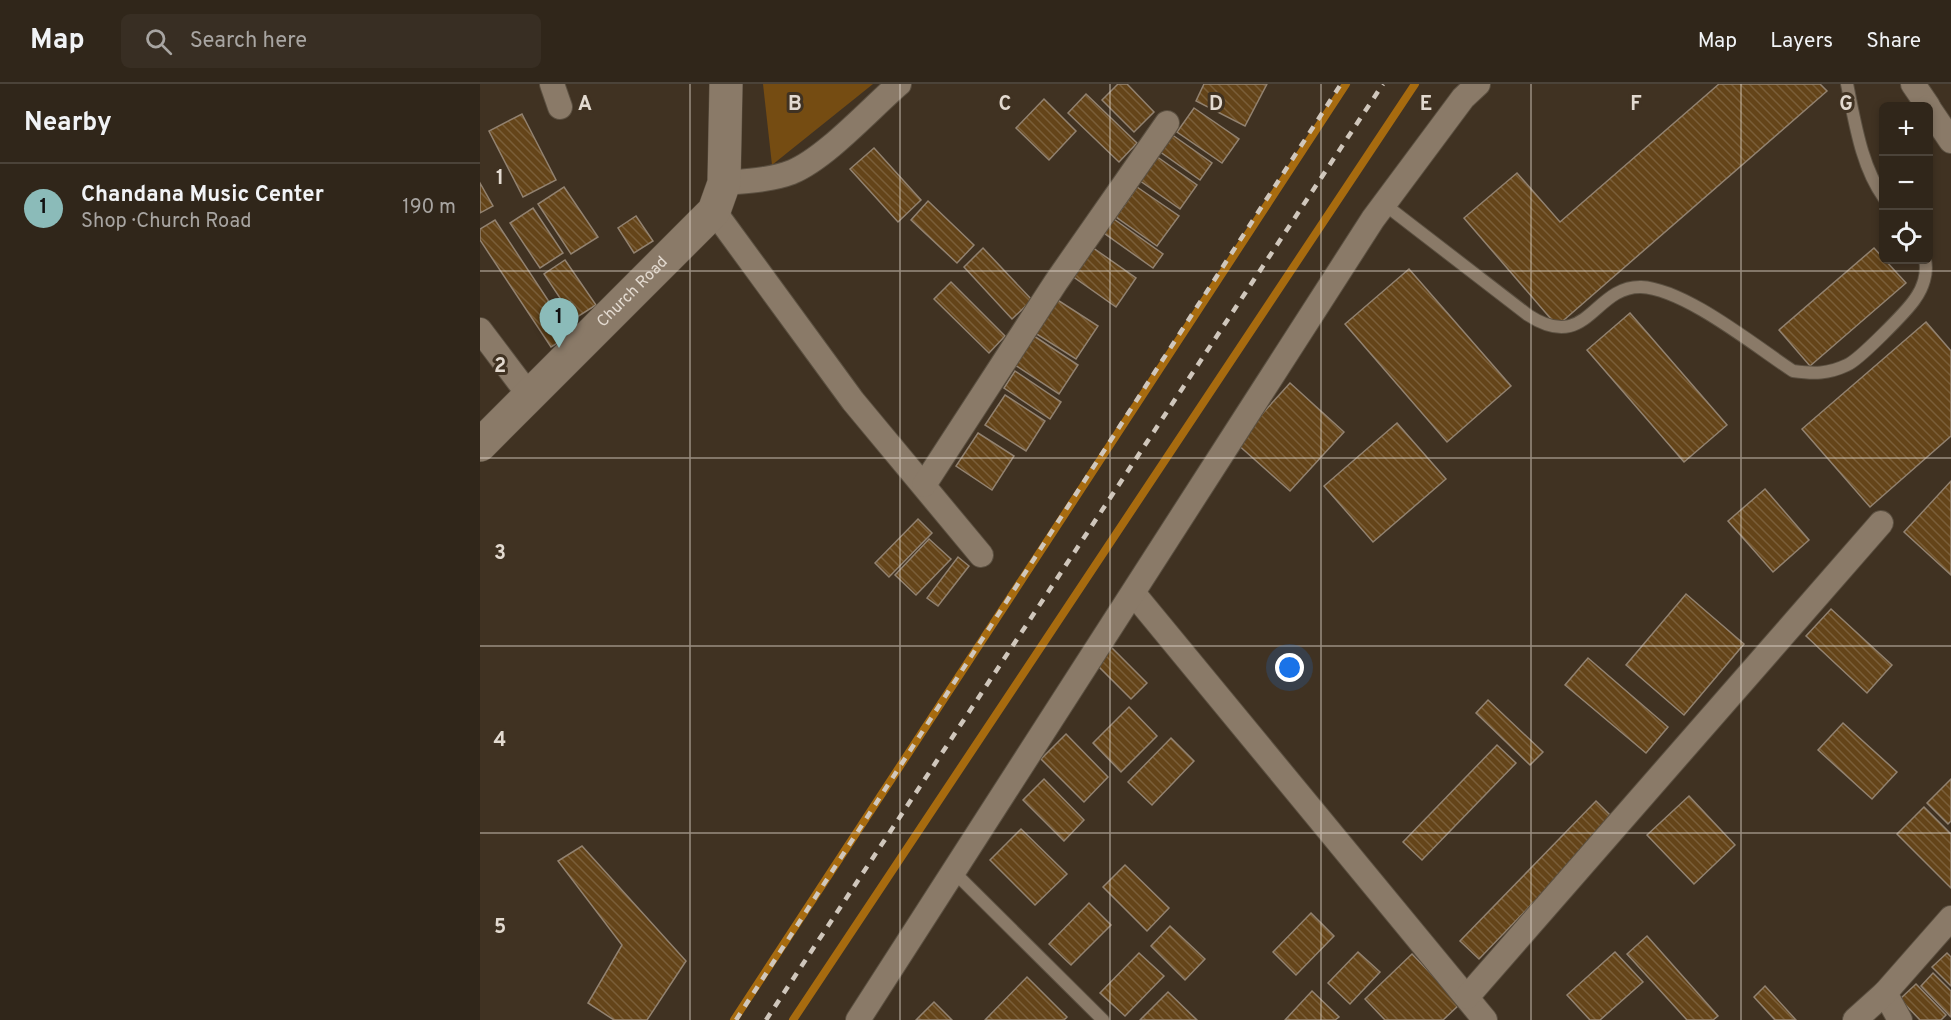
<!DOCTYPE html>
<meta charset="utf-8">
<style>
body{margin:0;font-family:Overpass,sans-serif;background:#382e23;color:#f1f3f6}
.controls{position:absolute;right:18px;top:18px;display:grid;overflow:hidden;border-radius:9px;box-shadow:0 3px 9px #0003}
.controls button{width:54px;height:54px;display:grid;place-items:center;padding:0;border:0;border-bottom:2px solid #4b4339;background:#30261a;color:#f1f3f6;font:30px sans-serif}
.you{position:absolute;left:810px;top:584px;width:21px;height:21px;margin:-15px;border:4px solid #fff;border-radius:50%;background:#1a73e8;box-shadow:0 0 0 9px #1a73e833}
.badge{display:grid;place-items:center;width:39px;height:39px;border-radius:50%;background:#8bbbb9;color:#111;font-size:20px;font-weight:700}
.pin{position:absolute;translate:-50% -50px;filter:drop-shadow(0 2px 3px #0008)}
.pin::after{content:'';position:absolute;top:32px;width:21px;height:18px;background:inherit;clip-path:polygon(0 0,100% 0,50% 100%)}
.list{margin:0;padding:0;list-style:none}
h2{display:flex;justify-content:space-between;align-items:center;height:78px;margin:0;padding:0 24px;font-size:26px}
h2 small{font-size:20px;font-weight:400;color:#a8a5a2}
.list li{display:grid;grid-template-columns:39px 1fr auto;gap:18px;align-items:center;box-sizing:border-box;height:90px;padding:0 24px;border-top:2px solid #4b4339}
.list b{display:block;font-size:22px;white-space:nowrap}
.list p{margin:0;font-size:20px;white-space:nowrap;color:#a8a5a2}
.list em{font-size:20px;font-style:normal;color:#a8a5a2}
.icon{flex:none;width:33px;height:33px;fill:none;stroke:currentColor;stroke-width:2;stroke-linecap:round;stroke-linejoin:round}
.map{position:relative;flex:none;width:1471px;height:936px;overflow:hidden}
header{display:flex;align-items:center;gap:36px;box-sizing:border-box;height:84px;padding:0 30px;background:#30261a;border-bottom:2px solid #4b4339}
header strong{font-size:28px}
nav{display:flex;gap:33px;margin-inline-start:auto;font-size:21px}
.search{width:420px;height:54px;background:#382e23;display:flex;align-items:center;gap:15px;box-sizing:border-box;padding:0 21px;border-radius:9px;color:#a8a5a2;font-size:22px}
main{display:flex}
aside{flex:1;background:#30261a}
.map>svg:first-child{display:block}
.green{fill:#754c12}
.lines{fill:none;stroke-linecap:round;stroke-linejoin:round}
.stream{stroke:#a76b0f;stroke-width:8}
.building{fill:url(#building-back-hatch);stroke:#928270;stroke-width:1.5}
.lane-casing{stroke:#5b5041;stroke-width:14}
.street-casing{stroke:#5b5041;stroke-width:26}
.secondary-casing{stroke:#5b5041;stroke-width:34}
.lane{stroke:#8a7a68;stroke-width:12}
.street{stroke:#8a7a68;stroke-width:24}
.secondary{stroke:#8a7a68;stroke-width:33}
.rail{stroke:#d0c7bc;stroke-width:4.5;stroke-dasharray:8 8;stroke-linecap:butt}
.grid{fill:none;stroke:#e3dad0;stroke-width:1.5;stroke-opacity:0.55}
.labels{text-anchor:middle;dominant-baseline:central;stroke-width:6;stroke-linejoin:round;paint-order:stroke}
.street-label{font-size:16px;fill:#e3dad0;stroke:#403222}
.grid-label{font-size:20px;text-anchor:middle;font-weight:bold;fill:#e3dad0;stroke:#403222;stroke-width:6;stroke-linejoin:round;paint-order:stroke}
</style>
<header>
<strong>Map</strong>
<div class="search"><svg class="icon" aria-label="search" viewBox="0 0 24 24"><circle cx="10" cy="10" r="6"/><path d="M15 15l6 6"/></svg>Search here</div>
<nav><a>Map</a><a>Layers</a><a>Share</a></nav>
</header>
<main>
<aside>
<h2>Nearby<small></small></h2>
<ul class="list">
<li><span class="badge">1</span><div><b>Chandana Music Center</b><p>Shop · Church Road</p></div><em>190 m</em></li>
</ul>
</aside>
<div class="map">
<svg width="1471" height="936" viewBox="0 0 1471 936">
<defs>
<pattern id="building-back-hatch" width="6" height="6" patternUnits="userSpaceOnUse" patternTransform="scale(1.5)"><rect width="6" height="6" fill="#644419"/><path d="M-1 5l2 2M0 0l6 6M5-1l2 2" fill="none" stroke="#7a5e39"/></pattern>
</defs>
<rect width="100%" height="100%" fill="#403222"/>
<!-- green -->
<path class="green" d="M283 0H393L292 81Z"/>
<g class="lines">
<!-- stream -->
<g class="stream">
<path d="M254 936 866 0"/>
<path d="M313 936 935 0"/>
</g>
</g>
<!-- building -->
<g class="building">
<path d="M638 0H647L674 28 654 48 622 16Z"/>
<path d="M724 0H787L765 42 716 17Z"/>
<path d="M1239 0H1340L1347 7 1077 242 984 134 1037 89 1080 138Z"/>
<path d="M606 10 657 59 639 78 588 29Z"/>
<path d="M564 15 596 47 569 76 536 44Z"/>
<path d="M714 24 759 55 742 79 697 48Z"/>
<path d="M42 30 76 96 43 113 9 47Z"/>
<path d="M691 50 732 79 720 96 679 67Z"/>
<path d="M394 64 441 116 418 138 370 85Z"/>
<path d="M676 72 717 101 700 125 659 96Z"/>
<path d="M0 99 13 122 0 129Z"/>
<path d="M84 103 118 153 91 170 58 120Z"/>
<path d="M657 103 699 132 677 162 636 133Z"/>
<path d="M448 117 494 161 477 179 431 136Z"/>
<path d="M53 124 83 169 60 184 30 139Z"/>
<path d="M156 132 173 157 154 169 138 144Z"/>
<path d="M631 133 683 170 673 184 621 147Z"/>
<path d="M15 136 91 251 71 263 0 156V145Z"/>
<path d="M609 161 656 194 636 223 588 189Z"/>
<path d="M503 164 552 216 532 235 484 183Z"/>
<path d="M1394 164 1426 199 1330 282 1299 246Z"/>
<path d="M85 176 116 221 94 235 64 190Z"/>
<path d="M929 185 1031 302 967 358 865 240Z"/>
<path d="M471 198 525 252 509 269 454 215Z"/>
<path d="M576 215 618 242 596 275 555 249Z"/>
<path d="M1150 229 1247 341 1204 378 1107 266Z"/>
<path d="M1446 238 1471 267V352L1390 423 1322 345Z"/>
<path d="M554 252 598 281 579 310 535 281Z"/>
<path d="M535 287 581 318 570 335 524 304Z"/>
<path d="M810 299 864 348 810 407 756 359Z"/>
<path d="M525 311 565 337 546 367 505 341Z"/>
<path d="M917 339 966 395 893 458 844 402Z"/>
<path d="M498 349 534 372 512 406 476 382Z"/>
<path d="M1471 397V491L1424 448Z"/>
<path d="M1285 405 1329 456 1293 488 1248 437Z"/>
<path d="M438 435 452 449 409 493 395 479Z"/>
<path d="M449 455 471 475 436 511 415 491Z"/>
<path d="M478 473 489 482 458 522 447 514Z"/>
<path d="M1206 510 1264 560 1204 631 1146 581Z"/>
<path d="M1351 525 1412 581 1387 609 1326 552Z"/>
<path d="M631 563 667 599 651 615 615 579Z"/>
<path d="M1108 574 1188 643 1166 669 1085 601Z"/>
<path d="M1008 616 1063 668 1050 681 996 629Z"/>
<path d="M649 623 677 652 641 688 613 659Z"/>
<path d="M1363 639 1417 688 1392 715 1338 666Z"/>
<path d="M586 650 628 693 604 718 561 675Z"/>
<path d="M691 654 714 677 672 721 648 698Z"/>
<path d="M1017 661 1036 679 942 776 923 758Z"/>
<path d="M564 695 604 736 584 757 543 716Z"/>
<path d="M1471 695V737L1468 740 1447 719Z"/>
<path d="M1209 712 1255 761 1214 800 1167 751Z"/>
<path d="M1116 717 1134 735 999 875 980 857Z"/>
<path d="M1444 723 1471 750V804L1417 750Z"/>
<path d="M541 745 587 790 555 821 510 776Z"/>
<path d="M102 762 206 877 167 936H134L108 919 142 861 78 777Z"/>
<path d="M645 781 689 824 667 847 623 803Z"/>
<path d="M609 819 631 841 591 881 569 860Z"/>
<path d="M831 829 854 852 816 891 793 868Z"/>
<path d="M690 842 725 875 705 896 671 862Z"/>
<path d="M1167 852 1238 932 1233 936H1207L1147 870Z"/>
<path d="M878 868 900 888 870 920 848 899Z"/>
<path d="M1135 868 1163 898 1120 936H1110L1087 911Z"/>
<path d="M659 869 684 892 645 932 620 909Z"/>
<path d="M1467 869 1471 873V902L1452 883Z"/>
<path d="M932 870 980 920 963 936H905L885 915Z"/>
<path d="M1453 889 1471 907V933L1441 902Z"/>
<path d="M547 893 587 933 584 936H505Z"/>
<path d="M1436 900 1466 931 1461 936H1440L1420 915Z"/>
<path d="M1285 902 1316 936H1295L1274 913Z"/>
<path d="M832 907 859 933 855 936H805Z"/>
<path d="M688 908 717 936H660Z"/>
<path d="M454 918 472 936H436Z"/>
</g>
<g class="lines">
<defs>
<g id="lane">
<path d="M1367 0C1375 38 1381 82 1404 114"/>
<path d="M904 120 1048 231C1108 270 1113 202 1161 203 1205 205 1275 262 1313 287 1334 290 1348 290 1367 281 1379 276 1427 227 1435 215 1443 204 1448 189 1445 176"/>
<path d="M474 788 623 936"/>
</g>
<g id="street">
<path d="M72 0 80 23"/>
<path d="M1433 0 1448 22"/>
<path d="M1448 23 1471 57"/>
<path d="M244 99C267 97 291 96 312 88 346 74 390 25 419 0"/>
<path d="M234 127 373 317 501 471"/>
<path d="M0 246 49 311"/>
<path d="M444 401 576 198 687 39"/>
<path d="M654 510 1005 936"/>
<path d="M1405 909 1420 936"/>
<path d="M987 913 1401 439"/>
<path d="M378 936 893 135 983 14 998 0"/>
<path d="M1375 936 1405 909 1471 834"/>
</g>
<g id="secondary">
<path id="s1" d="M0 361 234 127 244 99 246 0"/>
</g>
</defs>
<!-- lane casing -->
<use href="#lane" class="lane-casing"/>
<!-- street casing -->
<use href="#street" class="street-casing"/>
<!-- secondary casing -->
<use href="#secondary" class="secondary-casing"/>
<!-- lane -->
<use href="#lane" class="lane"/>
<!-- street -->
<use href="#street" class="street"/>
<!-- secondary -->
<use href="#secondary" class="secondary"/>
<!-- rail -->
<g class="rail">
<path d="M256 936 861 0"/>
<path d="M286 936 903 0"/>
</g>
</g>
<!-- grid -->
<path class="grid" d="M210 0V936M420 0V936M630 0V936M841 0V936M1051 0V936M1261 0V936M0 187H1471M0 374H1471M0 562H1471M0 749H1471"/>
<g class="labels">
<!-- street labels -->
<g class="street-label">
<text stroke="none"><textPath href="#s1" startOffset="216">Church Road</textPath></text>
</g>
</g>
<g class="grid-label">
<text x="105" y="26">A</text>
<text x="315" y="26">B</text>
<text x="525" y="26">C</text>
<text x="736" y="26">D</text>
<text x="946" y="26">E</text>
<text x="1156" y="26">F</text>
<text x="1366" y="26">G</text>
<text x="20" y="100">1</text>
<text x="20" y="288">2</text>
<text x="20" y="475">3</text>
<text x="20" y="662">4</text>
<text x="20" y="849">5</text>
</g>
</svg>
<div class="controls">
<button>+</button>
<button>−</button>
<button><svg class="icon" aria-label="locate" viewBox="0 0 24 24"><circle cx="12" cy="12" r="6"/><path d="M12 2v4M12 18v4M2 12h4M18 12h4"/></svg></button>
</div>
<div class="you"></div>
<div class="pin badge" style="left:79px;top:264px">1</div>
</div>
</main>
